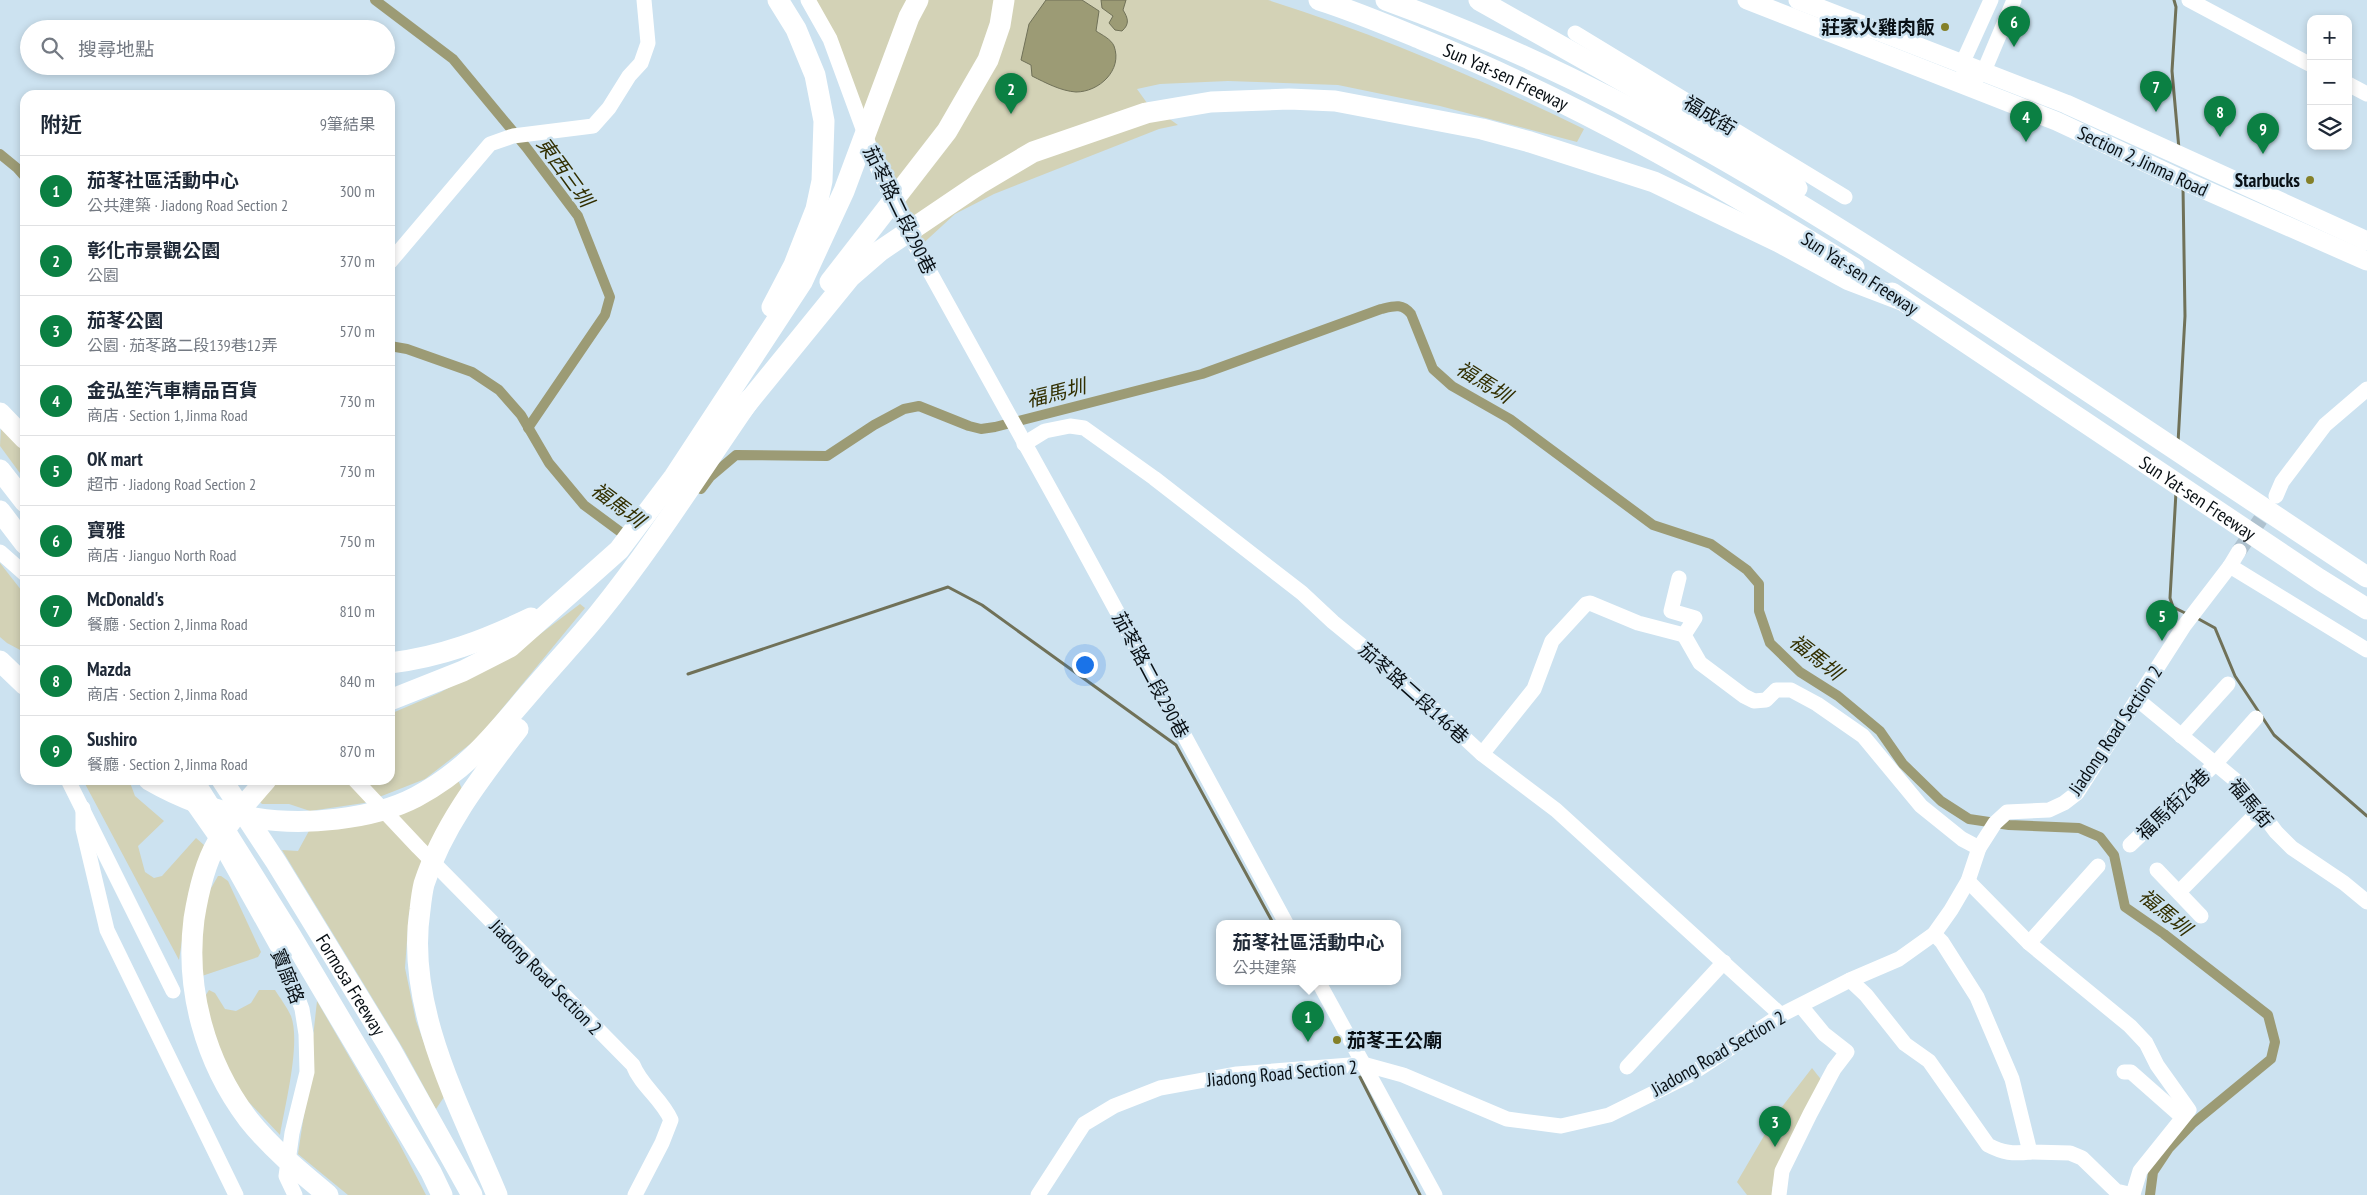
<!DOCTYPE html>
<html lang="zh-TW">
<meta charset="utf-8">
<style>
body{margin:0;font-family:"PT Sans Narrow","Noto Sans TC",sans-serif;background:#f6f6f7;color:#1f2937}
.controls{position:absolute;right:15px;top:15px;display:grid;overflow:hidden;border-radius:10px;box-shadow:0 2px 8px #0003}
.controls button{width:45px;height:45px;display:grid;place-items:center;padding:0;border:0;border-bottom:1px solid #e0e1e3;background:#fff;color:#1f2937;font:25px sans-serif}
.you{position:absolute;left:1084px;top:664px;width:18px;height:18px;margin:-12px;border:4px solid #fff;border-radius:50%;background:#1a73e8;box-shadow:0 0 0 8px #1a73e833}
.badge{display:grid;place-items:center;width:32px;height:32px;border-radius:50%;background:#0b8043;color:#fff;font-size:16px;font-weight:700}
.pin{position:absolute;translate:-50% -41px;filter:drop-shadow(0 1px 2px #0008)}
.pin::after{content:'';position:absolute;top:26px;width:18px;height:15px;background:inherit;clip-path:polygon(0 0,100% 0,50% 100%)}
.popup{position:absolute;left:1216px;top:920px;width:185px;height:65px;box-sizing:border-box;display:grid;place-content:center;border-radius:10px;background:#fff;filter:drop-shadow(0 1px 4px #0005);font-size:16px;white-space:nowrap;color:#747a83}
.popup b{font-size:19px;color:#1f2937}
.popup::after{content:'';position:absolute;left:50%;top:100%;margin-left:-10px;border:10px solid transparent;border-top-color:#fff}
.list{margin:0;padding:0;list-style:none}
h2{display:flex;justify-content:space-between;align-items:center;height:65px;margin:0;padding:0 20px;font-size:21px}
h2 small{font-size:16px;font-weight:400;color:#747a83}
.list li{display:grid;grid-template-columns:32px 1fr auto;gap:15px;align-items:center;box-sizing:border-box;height:70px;padding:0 20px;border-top:1px solid #e0e1e3}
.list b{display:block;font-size:19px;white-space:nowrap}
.list p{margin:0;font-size:16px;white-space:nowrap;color:#747a83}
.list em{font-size:16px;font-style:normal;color:#747a83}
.icon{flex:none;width:28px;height:28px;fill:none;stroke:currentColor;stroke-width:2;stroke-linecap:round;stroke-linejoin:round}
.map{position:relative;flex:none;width:2367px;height:1195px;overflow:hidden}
.search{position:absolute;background:#fff;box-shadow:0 2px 8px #0003;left:20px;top:20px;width:375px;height:55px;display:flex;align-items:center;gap:12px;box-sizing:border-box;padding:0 18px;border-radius:28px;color:#747a83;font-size:19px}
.panel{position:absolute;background:#fff;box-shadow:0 2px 8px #0003;left:20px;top:90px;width:375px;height:695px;border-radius:15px}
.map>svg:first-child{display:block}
.green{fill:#d3d2b6}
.water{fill:#9c9b75;stroke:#707158}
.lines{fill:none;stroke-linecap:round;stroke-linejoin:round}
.stream{stroke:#707158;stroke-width:3}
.canal{stroke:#9c9b75;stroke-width:10}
.minor-tunnel{stroke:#afc2cf;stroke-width:15;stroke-dasharray:15 8;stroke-linecap:butt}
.minor{stroke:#fff;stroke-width:15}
.major{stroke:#fff;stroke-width:19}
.highway{stroke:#fff;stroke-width:21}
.poi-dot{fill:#848028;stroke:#cce2f0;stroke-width:2}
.labels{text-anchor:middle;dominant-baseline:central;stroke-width:5;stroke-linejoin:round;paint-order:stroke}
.poi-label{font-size:19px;font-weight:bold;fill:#091015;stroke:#cce2f0;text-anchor:end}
.street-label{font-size:19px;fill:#091015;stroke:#cce2f0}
.water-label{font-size:20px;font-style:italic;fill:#322f00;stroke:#cce2f0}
</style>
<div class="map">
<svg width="2367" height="1195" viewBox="0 0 2367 1195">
<rect width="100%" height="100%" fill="#cce2f0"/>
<!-- green -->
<g class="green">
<path d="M810 0H1268C1377 34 1481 79 1584 129L1577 142 1440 106 1338 85 1228 81 1160 84 1137 89 1147 103 1178 125 1159 129 994 194 955 214 917 249Z"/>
<path d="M1 427 25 452V480L0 446Z"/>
<path d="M0 563 25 595V647L22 651 7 643 0 637Z"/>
<path d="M580 604 585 608 478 738 425 779 364 803 310 811 289 804H262L260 802 273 780H390V714L439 693 519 650Z"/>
<path d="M457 778 462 789 409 913 405 968 416 1021 444 1097 436 1109 404 1050 282 850 298 851 310 829Z"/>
<path d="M83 780H129L135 796 164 821 138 846 145 872 154 878 162 876 196 838 204 845 199 867 191 882 179 960Z"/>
<path d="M218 876H221L228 881 261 952 258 957 202 976 199 951 206 897Z"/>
<path d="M209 990 215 993 225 1009 236 1011 251 1003 259 990H275C280 998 287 1007 291 1016 301 1043 285 1105 280 1135L245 1098 222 1058 204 998Z"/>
<path d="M317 1001 399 1143 426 1195H348L298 1154 306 1101Z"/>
<path d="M1812 1068 1823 1082 1772 1188 1775 1195H1747L1737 1182 1778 1112Z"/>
</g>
<!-- water -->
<g class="water">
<path d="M1046 0H1082L1099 11 1096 31C1102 35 1111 39 1114 46 1123 70 1099 92 1076 92 1061 91 1046 83 1032 76L1031 65 1021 60 1029 24Z"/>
<path d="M1101 0H1126L1123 10C1128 18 1130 24 1122 31L1115 30 1109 23 1113 16 1102 8Z"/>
</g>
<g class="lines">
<!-- stream -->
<g class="stream">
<path d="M2174 0 2176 7 2172 71 2179 149"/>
<path d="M2178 443 2185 316 2183 187"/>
<path d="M2176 492 2170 598 2173 607 2187 614"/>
<path d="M2195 617 2215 628 2235 676 2274 735 2367 816"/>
<path d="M688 674 948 587 982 605 1176 745 1273 923"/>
<path d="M1360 1077 1420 1195"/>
</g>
<!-- canal -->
<g class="canal">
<path d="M375 0 453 59 526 147 578 216 610 297 605 315 528 428"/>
<path d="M0 154 17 168 25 177"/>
<path d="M390 346 407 349 472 372 499 390 521 415 549 463 584 505 630 539"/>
<path d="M701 489 710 477 736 455 827 456 874 425 904 409 919 406 969 426 981 429 995 427 1202 374 1381 309C1394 306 1402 303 1411 314L1433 369 1452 386 1510 419 1653 525 1711 544 1747 570 1759 584V611L1770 643 1800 672 1838 696 1880 731 1903 764 1941 801 1969 819 2009 825 2079 828 2100 837 2114 855 2125 907 2164 934 2268 1015 2275 1042 2271 1059 2192 1124 2169 1148 2153 1172 2150 1195"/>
</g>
<!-- minor-tunnel -->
<path class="minor-tunnel" d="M2239 551 2271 504"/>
<!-- minor -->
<g class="minor">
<path d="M808 0 830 39 877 167 911 238 1070 525 1286 923"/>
<path d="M2189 0 2311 65"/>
<path d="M1575 33 1845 197"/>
<path d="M1965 75 1962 64 1991 0"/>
<path d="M1976 79 1984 71 2014 0"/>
<path d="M2348 84 2367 94"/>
<path d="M390 262 490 144 513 136 593 126 609 108 629 76 641 63 648 43 644 0"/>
<path d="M1024 444 1045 431 1070 426 1084 428 1154 478 1302 593 1333 622 1388 667 1482 754 1556 810 1781 1015"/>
<path d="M2276 496 2282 482 2325 425 2367 389"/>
<path d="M0 552 25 574"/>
<path d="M2230 566 2367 650"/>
<path d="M1679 578 1671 611 1695 618 1684 635 1700 663 1744 696 1754 701 1766 700 1776 690H1791L1817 704 1863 736 1921 806 1962 839 1979 848"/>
<path d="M2138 700 2240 784 2276 832 2292 848 2344 883 2367 902"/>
<path d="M2181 736 2228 684"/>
<path d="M1482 754 1534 689 1552 641 1586 604 1590 603 1638 623 1684 635"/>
<path d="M68 780 173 991"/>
<path d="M176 780 216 837 282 955 302 1009 306 1034 307 1072 292 1133 286 1176 295 1195"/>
<path d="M355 780 418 847 633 1065C641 1086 662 1099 671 1120L662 1143 635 1195"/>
<path d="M83 808V829L107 930 236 1195"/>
<path d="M2130 845 2215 764 2256 718"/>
<path d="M2157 870 2201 916"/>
<path d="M1968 881 2029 943 2130 1026 2146 1043 2157 1065 2189 1110 2140 1171 2133 1194"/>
<path d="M2179 892 2260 810"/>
<path d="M1934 934 1942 942 1977 997 2012 1079 2030 1152 2070 1153 2082 1158 2116 1191 2133 1195"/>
<path d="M2029 943 2098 866"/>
<path d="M1850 980 1866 995 1905 1044 1929 1061 1988 1145C2003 1153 2013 1154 2030 1152"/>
<path d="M1318 981 1435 1195"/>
<path d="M1627 1067 1724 962"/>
<path d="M2124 1072H2131L2182 1117"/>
<path d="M1038 1195 1084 1124 1114 1106 1160 1088 1237 1074 1363 1064 1403 1075 1507 1119 1561 1126 1609 1115 1688 1076 1781 1015 1850 980 1899 959 1934 934 1951 910 1968 881 1979 848 1995 823 2007 812 2049 810 2064 803 2077 793 2184 626 2230 566 2239 551"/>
<path d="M1779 1195 1782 1171 1810 1114 1834 1069 1847 1052 1824 1034 1801 1006"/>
</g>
<!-- major -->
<g class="major">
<path d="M1747 0 2056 121 2187 182 2367 261"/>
<path d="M1798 0 2066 104 2367 241"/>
</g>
<!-- highway -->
<g class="highway">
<path id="s1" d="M1319 0C1354 11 1387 25 1421 39 1573 100 1714 182 1854 268"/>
<path d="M1386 0C1612 81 1815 210 2014 342 2131 421 2249 499 2367 577"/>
<path d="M1479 0 1735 144 1797 188"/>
<path d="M830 282 947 131 988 60 1000 25 1004 0"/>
<path id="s2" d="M1892 293 2319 579 2367 609"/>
<path d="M772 307 794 265 816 209 822 181 824 121 815 75 796 29 778 0"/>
<path d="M741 411 850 277 880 251 979 184 1033 152 1146 113 1211 102 1289 99 1335 101 1482 129 1530 142 1654 182 1779 242 1849 280 1904 301"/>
<path d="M0 413 25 439"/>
<path d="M0 470 25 502"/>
<path d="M0 511 25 544"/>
<path d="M0 661 25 685"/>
<path d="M390 663C441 657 485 640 531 618"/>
<path d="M390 700 463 671 510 647 619 550 674 477 802 282 844 191 909 17 918 0"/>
<path d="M149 780C180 798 219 813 255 818 303 826 372 820 416 797 470 768 494 734 533 689 555 663 578 639 599 613 654 545 700 471 750 399"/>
<path d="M193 780 291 936 431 1172 442 1195"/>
<path id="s3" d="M222 780 276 862 391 1050 472 1195"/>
<path d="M266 780C249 800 229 820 217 843 204 865 198 894 194 919 185 989 205 1062 248 1119 271 1148 300 1172 328 1195"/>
<path d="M497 1195C460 1106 405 1008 420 910 421 901 422 892 424 884 443 825 482 776 518 729"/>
</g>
</g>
<!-- markers -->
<g class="poi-dot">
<circle cx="1945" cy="27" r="5"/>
<circle cx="2310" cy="180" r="5"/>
<circle cx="1337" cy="1040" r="5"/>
</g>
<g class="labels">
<!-- poi labels -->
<g class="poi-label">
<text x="1935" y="27">莊家火雞肉飯</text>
<text x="2300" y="180">Starbucks</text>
<text x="1347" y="1040" text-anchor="start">茄苳王公廟</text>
</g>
<!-- street labels -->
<g class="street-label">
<text stroke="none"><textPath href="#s1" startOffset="202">Sun Yat-sen Freeway</textPath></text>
<text transform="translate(1710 115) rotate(31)">福成街</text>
<text transform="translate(2143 161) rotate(25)">Section 2, Jinma Road</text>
<text transform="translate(900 210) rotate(64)">茄苳路二段290巷</text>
<text transform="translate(1860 273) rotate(33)">Sun Yat-sen Freeway</text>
<text stroke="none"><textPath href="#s2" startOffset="368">Sun Yat-sen Freeway</textPath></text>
<text transform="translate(1151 675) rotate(62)">茄苳路二段290巷</text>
<text transform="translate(1414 693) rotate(42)">茄苳路二段146巷</text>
<text transform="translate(2115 730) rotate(-56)">Jiadong Road Section 2</text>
<text transform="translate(2251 803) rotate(50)">福馬街</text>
<text transform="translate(2173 804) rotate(-44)">福馬街26巷</text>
<text transform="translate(288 976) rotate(68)">寶廍路</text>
<text transform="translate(546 977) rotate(46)">Jiadong Road Section 2</text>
<text stroke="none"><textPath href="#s3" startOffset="242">Formosa Freeway</textPath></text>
<text transform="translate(1718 1053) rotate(-30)">Jiadong Road Section 2</text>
<text transform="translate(1282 1073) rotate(-5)">Jiadong Road Section 2</text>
</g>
<!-- water labels -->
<g class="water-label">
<text transform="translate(565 172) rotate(54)">東西三圳</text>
<text transform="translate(1484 382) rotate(32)">福馬圳</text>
<text transform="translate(1056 393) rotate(-14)">福馬圳</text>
<text transform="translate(618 505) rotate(37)">福馬圳</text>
<text transform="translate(1816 657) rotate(38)">福馬圳</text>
<text transform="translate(2165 912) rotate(40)">福馬圳</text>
</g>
</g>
</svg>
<div class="controls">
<button>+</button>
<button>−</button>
<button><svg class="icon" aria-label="layers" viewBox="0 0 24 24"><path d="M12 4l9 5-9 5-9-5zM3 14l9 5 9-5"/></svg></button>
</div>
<div class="you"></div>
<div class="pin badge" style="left:1308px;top:1042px">1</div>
<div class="popup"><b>茄苳社區活動中心</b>公共建築</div>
<div class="pin badge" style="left:1011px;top:114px">2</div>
<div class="pin badge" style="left:1775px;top:1147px">3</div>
<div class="pin badge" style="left:2026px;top:142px">4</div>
<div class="pin badge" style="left:2162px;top:641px">5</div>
<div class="pin badge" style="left:2014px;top:47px">6</div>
<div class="pin badge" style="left:2156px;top:112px">7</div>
<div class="pin badge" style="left:2220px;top:137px">8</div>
<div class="pin badge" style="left:2263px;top:154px">9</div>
<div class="search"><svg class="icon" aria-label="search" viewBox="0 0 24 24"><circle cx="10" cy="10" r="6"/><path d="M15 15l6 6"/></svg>搜尋地點</div>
<section class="panel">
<h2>附近<small>9筆結果</small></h2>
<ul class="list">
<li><span class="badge">1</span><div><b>茄苳社區活動中心</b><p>公共建築 · Jiadong Road Section 2</p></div><em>300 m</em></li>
<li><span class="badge">2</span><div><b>彰化市景觀公園</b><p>公園</p></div><em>370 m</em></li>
<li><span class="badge">3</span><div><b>茄苳公園</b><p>公園 · 茄苳路二段139巷12弄</p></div><em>570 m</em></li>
<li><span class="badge">4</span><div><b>金弘笙汽車精品百貨</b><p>商店 · Section 1, Jinma Road</p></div><em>730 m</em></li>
<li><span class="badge">5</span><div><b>OK mart</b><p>超市 · Jiadong Road Section 2</p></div><em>730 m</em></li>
<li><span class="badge">6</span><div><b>寶雅</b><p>商店 · Jianguo North Road</p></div><em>750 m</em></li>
<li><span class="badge">7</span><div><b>McDonald's</b><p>餐廳 · Section 2, Jinma Road</p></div><em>810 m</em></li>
<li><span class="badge">8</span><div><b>Mazda</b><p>商店 · Section 2, Jinma Road</p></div><em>840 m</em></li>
<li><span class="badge">9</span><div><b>Sushiro</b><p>餐廳 · Section 2, Jinma Road</p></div><em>870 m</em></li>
</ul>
</section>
</div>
